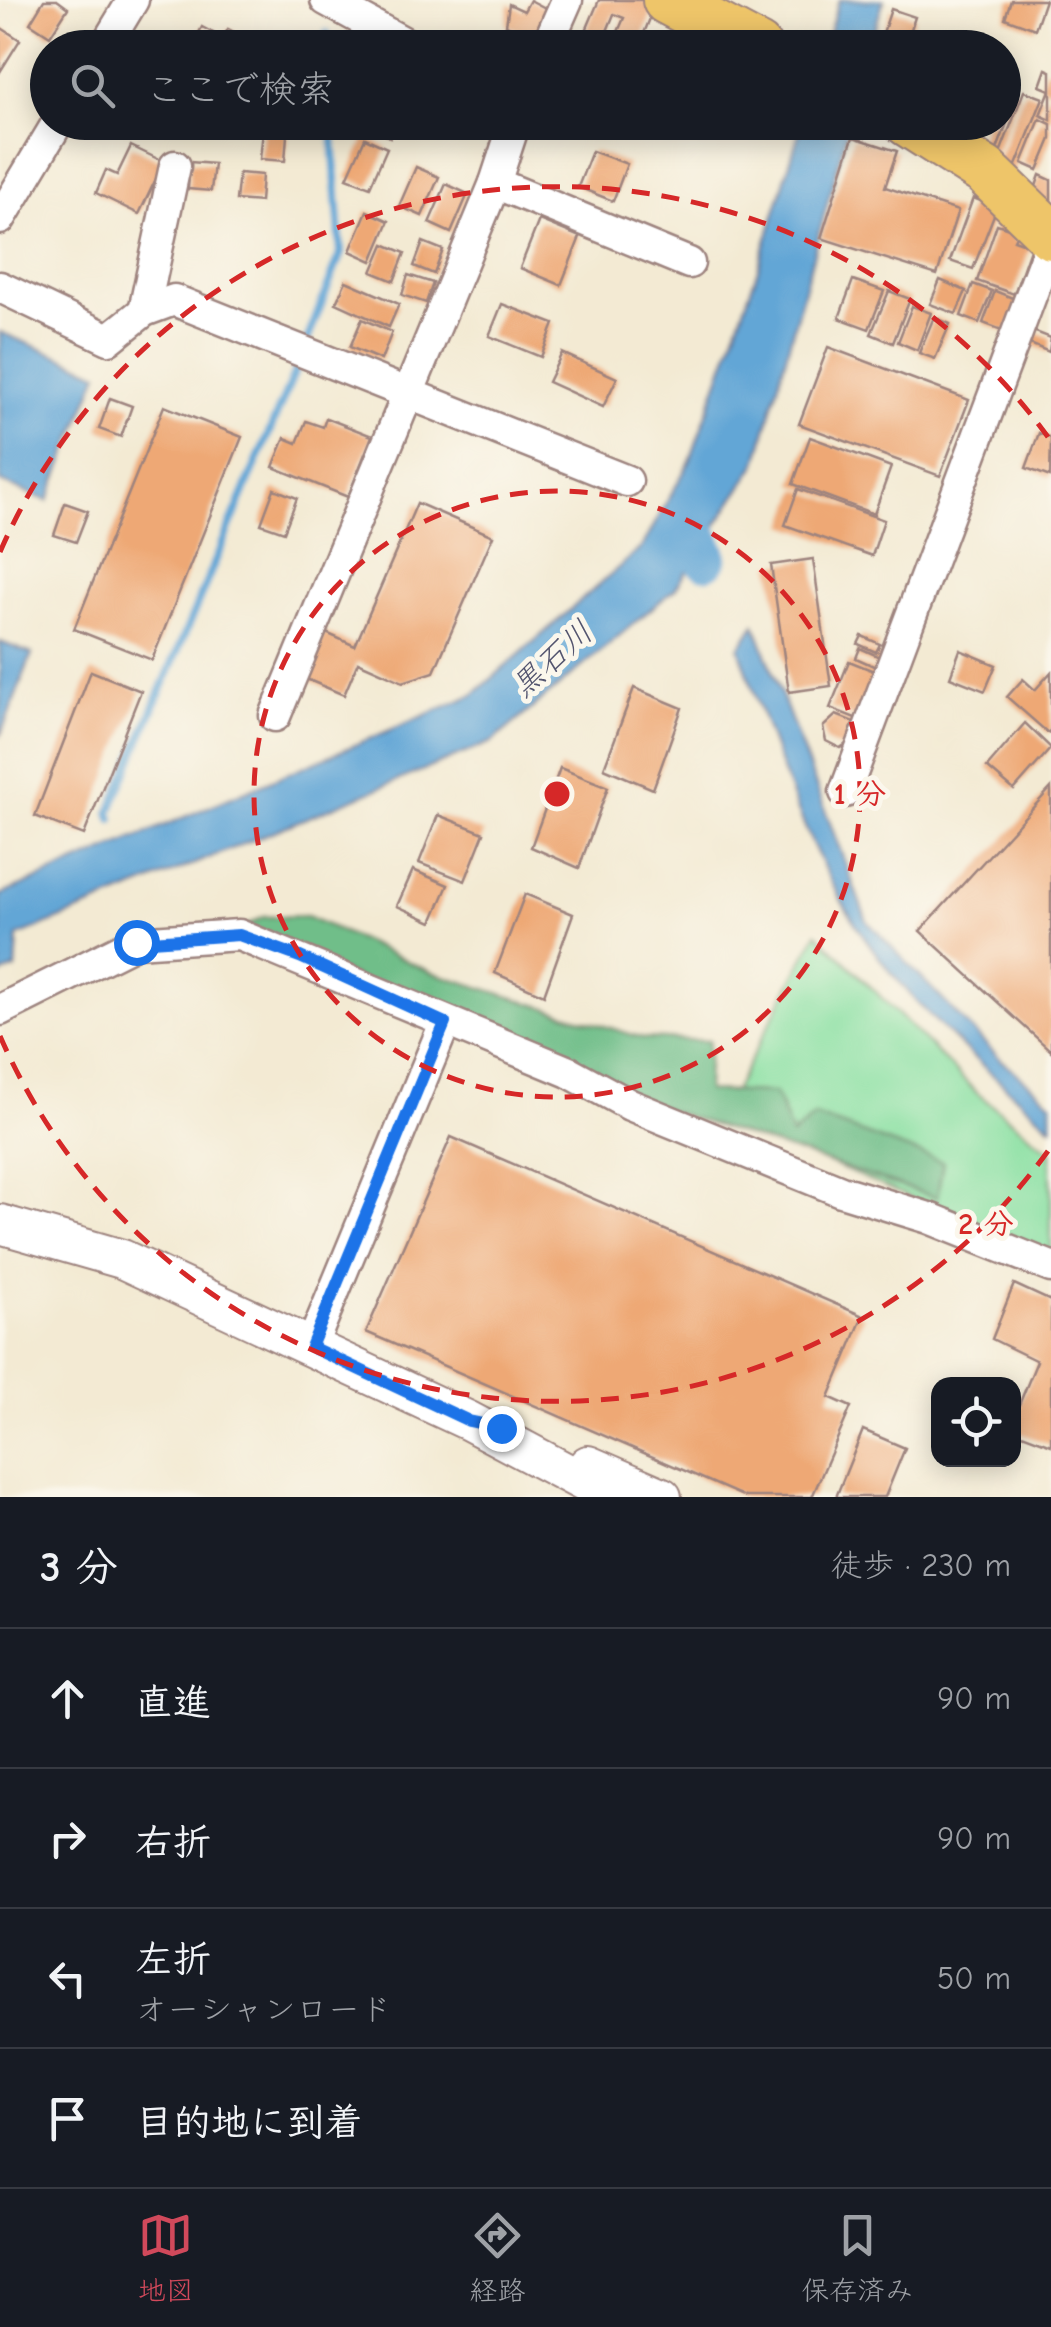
<!DOCTYPE html>
<html lang="ja">
<meta charset="utf-8">
<style>
body{margin:0;font-family:"Comic Neue","Klee One",sans-serif;background:#242831;color:#f1f3f6}
.controls{position:absolute;right:30px;bottom:30px;display:grid;overflow:hidden;border-radius:20px;box-shadow:0 5px 25px #0003}
.controls button{width:90px;height:90px;display:grid;place-items:center;padding:0;border:0;border-bottom:2px solid #363941;background:#171b24;color:#f1f3f6;font:50px sans-serif}
.stop{position:absolute;width:30px;height:30px;margin:-22px;border:8px solid #1a73e8;border-radius:50%;background:#fff}
.stop.end{background:#1a73e8;border-color:#fff;box-shadow:0 2px 10px #0008}
.list{margin:0;padding:0;list-style:none}
h2{display:flex;justify-content:space-between;align-items:center;height:130px;margin:0;padding:0 40px;font-size:42px}
h2 small{font-size:32px;font-weight:400;color:#9ea1a6}
.list li{display:grid;grid-template-columns:65px 1fr auto;gap:30px;align-items:center;box-sizing:border-box;height:140px;padding:0 40px;border-top:2px solid #363941}
.list b{display:block;font-size:38px;white-space:nowrap}
.list p{margin:0;font-size:32px;white-space:nowrap;color:#9ea1a6}
.list em{font-size:32px;font-style:normal;color:#9ea1a6}
.icon{flex:none;width:55px;height:55px;fill:none;stroke:currentColor;stroke-width:2;stroke-linecap:round;stroke-linejoin:round}
.map{position:relative;flex:none;width:1051px;height:1497px;overflow:hidden}
.search{position:absolute;background:#171b24;box-shadow:0 5px 25px #0003;left:30px;right:30px;top:30px;height:110px;display:flex;align-items:center;gap:25px;box-sizing:border-box;padding:0 35px;border-radius:55px;color:#9ea1a6;font-size:38px}
.sheet{height:690px;background:#171b24}
nav{display:flex;justify-content:space-around;align-items:center;box-sizing:border-box;height:140px;border-top:2px solid #363941;background:#171b24;font-size:28px;color:#9ea1a6}
nav a{display:grid;justify-items:center;gap:5px}
nav .on{color:#d1495b}
.map>svg:first-child{display:block}
.green{fill:#8ae0a3;stroke:#6a8067;stroke-width:2.5}
.forest{fill:#6fbe89;stroke:#5c6e5a;stroke-width:2.5}
.water{fill:#62a6d6;stroke:#566280;stroke-width:2.5}
.lines{fill:none;stroke-linecap:round;stroke-linejoin:round}
.stream{stroke:#62a6d6;stroke-width:8}
.river{stroke:#62a6d6;stroke-width:45}
.building{fill:#eea874}
.minor-casing{stroke:#9e847f;stroke-width:35}
.tertiary-casing{stroke:#9e847f;stroke-width:42}
.primary-casing{stroke:#9e847f;stroke-width:52}
.minor{stroke:#fff;stroke-width:30}
.tertiary{stroke:#fff;stroke-width:38}
.primary{stroke:#eec569;stroke-width:48}
.route{stroke:#1a73e8;stroke-width:12}
.ring{fill:none;stroke:#d62828;stroke-width:5;stroke-dasharray:18 12}
.labels{text-anchor:middle;dominant-baseline:central;stroke-width:10;stroke-linejoin:round;paint-order:stroke}
.water-label{font-size:32px;font-style:italic;fill:#54556f;stroke:#fbf7ec}
.centre{fill:#d62828;stroke:#fbf7ec;stroke-width:5}
.ring-label{font-size:30px;text-anchor:middle;font-weight:bold;fill:#d62828;stroke:#fbf7ec;stroke-width:10;stroke-linejoin:round;paint-order:stroke}
</style>
<div class="map">
<svg width="1051" height="1497" viewBox="0 0 1051 1497">
<rect width="100%" height="100%" fill="#fbf7ec"/>
<filter id="ink" filterUnits="userSpaceOnUse"><feTurbulence type="fractalNoise" baseFrequency=".01" numOctaves="2"/><feDisplacementMap in="SourceGraphic" scale="20" xChannelSelector="R" yChannelSelector="G"/><feConvolveMatrix kernelMatrix="1 2 1 2 8 2 1 2 1" color-interpolation-filters="sRGB"/></filter>
<filter id="wash" filterUnits="userSpaceOnUse"><feTurbulence type="fractalNoise" baseFrequency=".0048" numOctaves="4" result="noise"/><feDisplacementMap in="SourceGraphic" scale="40" xChannelSelector="R" yChannelSelector="G"/><feGaussianBlur stdDeviation="2.25" result="paint"/><feColorMatrix in="noise" values="0 0 0 0 0 0 0 0 0 0 0 0 0 0 0 0 0 1.4 0 .05"/><feComposite in="paint" operator="in"/></filter>
<g filter="url(#wash)">
<rect width="100%" height="100%" fill="#f3ead3"/>
<!-- green -->
<path class="green" d="M817 933 978 1094 1051 1151V1256L720 1118Z"/>
<!-- forest -->
<path class="forest" d="M307 916 431 972 643 1038 709 1041 707 1091 775 1093 792 1135 815 1116 943 1162 937 1198 667 1110 240 929 263 917Z"/>
<!-- water -->
<g class="water">
<path d="M839 0H884L869 47H825Z"/>
<path d="M802 123H849L757 463 675 589 492 742 18 936 16 969 0 975V895L473 695 642 547 690 461 757 272Z"/>
<path d="M0 332 99 373 48 501 0 482Z"/>
<path d="M755 624 867 921 998 1057 1051 1102V1127C978 1062 897 995 847 910 798 827 770 737 739 648Z"/>
<path d="M0 642 32 654 0 737Z"/>
</g>
<g class="lines">
<!-- stream -->
<g class="stream">
<path d="M327 33 328 48"/>
<path d="M305 346 341 253 332 122"/>
<path d="M112 819 110 812 300 359"/>
</g>
<!-- river -->
<path class="river" d="M690 523 705 557"/>
</g>
<g id="blocks">
<!-- building -->
<g class="building">
<path d="M44 0H57L68 8 50 36 30 23Z"/>
<path d="M530 0 549 10 535 39 506 25 509 4 524 11Z"/>
<path d="M599 0H642L655 6 638 48H611L624 18 614 14 600 48 582 40Z"/>
<path d="M1011 0H1045L1035 29 1005 18Z"/>
<path d="M891 9 915 17 905 48H878Z"/>
<path d="M0 27 20 40 0 72Z"/>
<path d="M202 27 223 38 228 29 251 41 248 48H191Z"/>
<path d="M1046 69 1051 71V120L1040 115 1050 90 1040 86Z"/>
<path d="M1004 86 1019 92 996 152 978 144 986 122H1004Z"/>
<path d="M1024 91 1043 98 1013 173 995 166Z"/>
<path d="M1040 119 1051 124V139L1038 170 1022 163Z"/>
<path d="M264 122H288L285 161 260 159Z"/>
<path d="M370 122H396L390 137 368 127Z"/>
<path d="M853 137 897 151 885 187 958 211 937 275 821 238Z"/>
<path d="M365 138 387 148 370 187 347 178Z"/>
<path d="M131 146 164 162 139 214 96 193 106 170 117 175Z"/>
<path d="M592 151 627 164 613 201 578 187Z"/>
<path d="M190 162 214 164 211 191 188 189Z"/>
<path d="M416 167 439 177 422 216 399 206Z"/>
<path d="M239 173 262 175 260 202 236 200Z"/>
<path d="M1040 175 1051 180V207L1031 200Z"/>
<path d="M446 184 468 194 451 233 429 223Z"/>
<path d="M973 198 997 207 973 269 950 261Z"/>
<path d="M367 211 389 221 372 261 350 251Z"/>
<path d="M539 220 580 237 561 285 520 268Z"/>
<path d="M997 224 1018 231 1014 240 1031 246 1014 294 977 281Z"/>
<path d="M423 242 443 250 434 274 414 266Z"/>
<path d="M384 244 405 253 394 281 372 272Z"/>
<path d="M408 275 433 283 426 303 402 295Z"/>
<path d="M853 280 884 291 869 329 839 318Z"/>
<path d="M940 280 966 291 956 314 930 304Z"/>
<path d="M346 281 399 304 389 327 336 303Z"/>
<path d="M973 284 992 291 979 323 961 316Z"/>
<path d="M889 291 910 299 893 343 871 334Z"/>
<path d="M995 291 1020 301 1007 332 983 323Z"/>
<path d="M502 304 554 324 541 357 489 336Z"/>
<path d="M912 306 931 313 917 350 898 342Z"/>
<path d="M934 317 950 324 935 359 919 353Z"/>
<path d="M362 319 392 332 381 360 350 347Z"/>
<path d="M1028 329 1051 338 1049 352 1023 341Z"/>
<path d="M828 347 969 400 940 476 799 424Z"/>
<path d="M562 353 617 378 603 407 548 382Z"/>
<path d="M110 398 132 406 121 437 99 429Z"/>
<path d="M164 406 242 437 152 660 74 629Z"/>
<path d="M326 418 372 436 348 497 273 467 285 438 297 443 306 421 323 427Z"/>
<path d="M1039 433 1051 438 1050 477 1026 468Z"/>
<path d="M810 437 891 467 874 514 793 484Z"/>
<path d="M274 489 297 498 284 532 261 524Z"/>
<path d="M798 489 884 520 872 556 785 525Z"/>
<path d="M65 503 88 511 76 542 54 535Z"/>
<path d="M417 503 493 536 434 672 403 682 358 662 344 695 304 678 324 632 355 646Z"/>
<path d="M813 559 831 686 789 692 771 565Z"/>
<path d="M862 636 880 644 876 652 858 644Z"/>
<path d="M860 648 882 658 878 668 856 658Z"/>
<path d="M960 650 996 665 985 691 950 677Z"/>
<path d="M849 661 879 673 860 720 830 708Z"/>
<path d="M91 671 141 691 84 835 35 816Z"/>
<path d="M1051 672V729L1048 733 1007 697 1023 679 1035 690Z"/>
<path d="M634 688 682 708 653 789 604 768Z"/>
<path d="M836 715 854 722V739L840 748 826 741 823 727Z"/>
<path d="M1025 723 1051 748 1014 790 987 767Z"/>
<path d="M560 768 608 787 579 868 531 847Z"/>
<path d="M1051 788V1051L920 931Z"/>
<path d="M438 815 484 833 465 881 419 863Z"/>
<path d="M413 870 448 885 432 922 397 906Z"/>
<path d="M525 894 573 914 544 995 495 973Z"/>
<path d="M451 1137 863 1316 829 1397 851 1407 812 1497H745L366 1332Z"/>
<path d="M1014 1284 1051 1301V1445L1014 1431V1417L1037 1361 992 1339Z"/>
<path d="M863 1430 905 1448 885 1497H836Z"/>
</g>
</g>
</g>
<g filter="url(#ink)">
<use href="#blocks" fill-opacity="0" stroke="#9e847f" stroke-width="2.5"/>
<g class="lines">
<defs>
<g id="minor">
<path d="M326 0 414 48"/>
<path d="M104 48 133 0"/>
<path d="M546 48 567 0"/>
<path d="M495 183 689 263"/>
<path d="M0 219 58 122"/>
<path d="M0 287 109 339 144 311 174 300 627 481"/>
<path d="M144 311 175 166"/>
<path d="M275 716 495 183 515 122"/>
<path d="M845 792 1051 242"/>
<path d="M0 1010 136 942 239 935 569 1072 630 1105 841 1191 929 1218 1051 1267"/>
<path d="M311 1347 445 1023"/>
</g>
<g id="tertiary">
<path d="M0 1224 122 1259 469 1421 612 1497"/>
<path d="M588 1465 662 1497"/>
</g>
<g id="primary">
<path d="M667 0 758 48"/>
<path d="M908 122 985 171 1051 235"/>
</g>
</defs>
<!-- minor casing -->
<use href="#minor" class="minor-casing"/>
<!-- tertiary casing -->
<use href="#tertiary" class="tertiary-casing"/>
<!-- primary casing -->
<use href="#primary" class="primary-casing"/>
<!-- minor -->
<use href="#minor" class="minor"/>
<!-- tertiary -->
<use href="#tertiary" class="tertiary"/>
<!-- primary -->
<use href="#primary" class="primary"/>
</g>
</g>
<g class="lines" filter="url(#ink)">
<!-- route -->
<path class="route" d="M136 942 239 935 300 957 445 1023 311 1347 469 1421 501 1428"/>
</g>
<!-- distance rings -->
<g class="ring">
<circle cx="557" cy="794" r="303"/>
<path d="M1048 1151A607 607 0 0 1 0 1036M0 552A607 607 0 0 1 1048 437"/>
</g>
<g class="labels">
<!-- water labels -->
<g class="water-label">
<text transform="translate(552 659) rotate(-42)">黒石川</text>
</g>
</g>
<circle cx="557" cy="794" r="15" class="centre"/>
<g class="ring-label">
<text x="860" y="804">1 分</text>
<text x="986" y="1234">2 分</text>
</g>
</svg>
<div class="controls">
<button><svg class="icon" aria-label="locate" viewBox="0 0 24 24"><circle cx="12" cy="12" r="6"/><path d="M12 2v4M12 18v4M2 12h4M18 12h4"/></svg></button>
</div>
<div class="stop" style="left:136px;top:942px"></div>
<div class="stop end" style="left:501px;top:1428px"></div>
<div class="search"><svg class="icon" aria-label="search" viewBox="0 0 24 24"><circle cx="10" cy="10" r="6"/><path d="M15 15l6 6"/></svg>ここで検索</div>
</div>
<section class="sheet">
<h2>3 分<small>徒歩 · 230 m</small></h2>
<ul class="list">
<li><svg class="icon" aria-label="ahead" viewBox="0 0 24 24"><path d="M12 20V5M6 11l6-6 6 6"/></svg><div><b>直進</b></div><em>90 m</em></li>
<li><svg class="icon" aria-label="right" viewBox="0 0 24 24"><path d="M7 20v-9h11M14 6l5 5-5 5"/></svg><div><b>右折</b></div><em>90 m</em></li>
<li><svg class="icon" aria-label="left" viewBox="0 0 24 24"><path d="M17 20v-9H6M10 6l-5 5 5 5"/></svg><div><b>左折</b><p>オーシャンロード</p></div><em>50 m</em></li>
<li><svg class="icon" aria-label="arrive" viewBox="0 0 24 24"><path d="M6 21V4h12l-3 4 3 4H6"/></svg><div><b>目的地に到着</b></div></li>
</ul>
</section>
<nav>
<a class="on"><svg class="icon" aria-label="map" viewBox="0 0 24 24"><path d="M3 6l6-2 6 2 6-2v14l-6 2-6-2-6 2zM9 4v14M15 6v14"/></svg>地図</a>
<a><svg class="icon" aria-label="directions" viewBox="0 0 24 24"><path d="M12 3l9 9-9 9-9-9zM9 14v-3h6M13 9l2 2-2 2"/></svg>経路</a>
<a><svg class="icon" aria-label="saved" viewBox="0 0 24 24"><path d="M7 4h10v16l-5-4-5 4z"/></svg>保存済み</a>
</nav>
